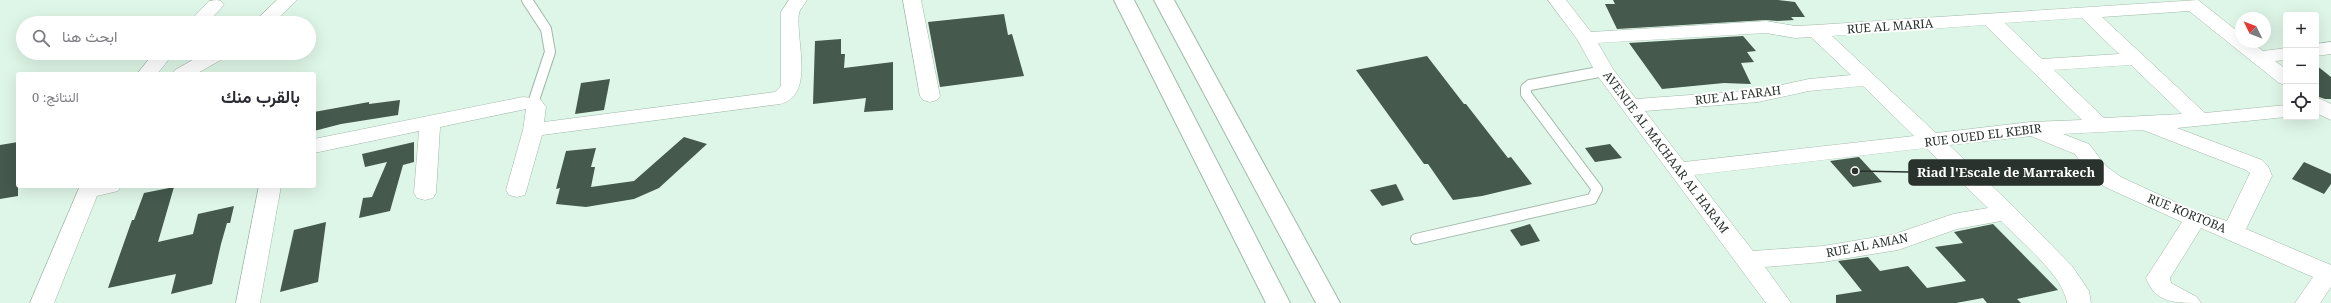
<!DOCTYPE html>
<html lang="ar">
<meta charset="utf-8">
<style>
body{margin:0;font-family:"Noto Serif",Vazirmatn,serif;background:#f2f2f3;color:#2b2b33;direction:rtl}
.controls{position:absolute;right:12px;top:12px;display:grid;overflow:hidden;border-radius:4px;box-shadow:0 4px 16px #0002}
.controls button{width:36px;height:36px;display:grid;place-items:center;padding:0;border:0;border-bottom:1px solid #e1e1e2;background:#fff;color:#2b2b33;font:20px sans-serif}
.compass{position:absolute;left:2235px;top:12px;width:36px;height:36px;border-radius:50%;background:#fff;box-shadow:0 4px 16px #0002;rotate:313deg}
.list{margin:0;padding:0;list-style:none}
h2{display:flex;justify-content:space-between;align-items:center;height:52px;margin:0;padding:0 16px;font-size:17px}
h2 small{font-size:13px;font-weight:400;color:#7c7c81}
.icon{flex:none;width:22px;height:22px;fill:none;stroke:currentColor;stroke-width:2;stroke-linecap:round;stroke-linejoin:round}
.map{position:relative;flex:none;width:2331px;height:303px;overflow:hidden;direction:ltr}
.search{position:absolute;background:#fff;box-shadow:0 4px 16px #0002;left:16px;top:16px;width:300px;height:44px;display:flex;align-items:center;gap:10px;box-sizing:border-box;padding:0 14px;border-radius:22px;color:#7c7c81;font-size:15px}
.panel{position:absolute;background:#fff;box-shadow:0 4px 16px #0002;left:16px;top:72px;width:300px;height:116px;border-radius:4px;direction:rtl}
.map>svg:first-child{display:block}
.building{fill:#45594d}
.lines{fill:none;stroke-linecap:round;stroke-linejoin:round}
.service-casing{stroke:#a1b8aa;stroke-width:12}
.minor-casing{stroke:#a1b8aa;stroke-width:1}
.primary-casing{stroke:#a1b8aa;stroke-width:2}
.service{stroke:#fff;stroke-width:10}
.minor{fill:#fff;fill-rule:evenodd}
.primary{fill:#fff;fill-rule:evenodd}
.labels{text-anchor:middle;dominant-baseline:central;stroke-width:4;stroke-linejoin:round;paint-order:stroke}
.street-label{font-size:12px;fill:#29322d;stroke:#fff}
.leader{fill:none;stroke:#29322d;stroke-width:1.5}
.callout-dot{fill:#29322d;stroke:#fff;stroke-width:1.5}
.callout{fill:#29322d;stroke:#29322d;stroke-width:1.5}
.callout-label{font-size:13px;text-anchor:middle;font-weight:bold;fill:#fff}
</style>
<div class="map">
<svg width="2331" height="303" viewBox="0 0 2331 303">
<rect width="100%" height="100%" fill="#def6e7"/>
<!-- building -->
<g class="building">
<path d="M1613 0H1778L1795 2 1805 17H1791L1794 20 1777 21 1766 20 1617 29 1605 4H1615Z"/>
<path d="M1004 14 1008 35 1012 34 1024 76 940 87 928 22Z"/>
<path d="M1743 36 1756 51 1747 52 1754 62 1741 63 1751 84 1724 83 1662 89 1629 43Z"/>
<path d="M841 39V54H845L844 68 893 62V110L864 112 866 98 813 104 815 41Z"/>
<path d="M1427 56 1464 104H1466L1508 158 1511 157 1532 184 1482 196 1453 200 1428 164H1424L1356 70Z"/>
<path d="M2316 65 2331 77V99H2325L2316 96Z"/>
<path d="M610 79 604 110 575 114 581 83Z"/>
<path d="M400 100 398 115 341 124 314 131V112L369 102V104Z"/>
<path d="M684 137 707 144 659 188 634 199 586 207 556 204 560 188 556 189 566 151 596 148 591 167H595L591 187 634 181Z"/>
<path d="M18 142V196L0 199V145Z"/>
<path d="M414 142V162L403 165 390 211 359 218 363 198 372 197 387 162 365 167 362 154Z"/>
<path d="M1610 144 1622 158 1595 162 1585 148Z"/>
<path d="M1859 157 1882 182 1853 187 1830 161Z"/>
<path d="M2304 162 2331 174V184L2324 194 2292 179Z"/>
<path d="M1396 184 1404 200 1382 206 1370 190Z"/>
<path d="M174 187 158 242 193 234 198 214 234 206 230 223H227L221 244 212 284 171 294 176 274 108 288 132 220H134L144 193Z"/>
<path d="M326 222 318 282 280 292 294 230Z"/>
<path d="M1530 224 1540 241 1521 246 1510 230Z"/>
<path d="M1993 224 2058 290 2017 299 2021 303H1987L1983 298 1956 303H1836V295L1862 291 1838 261 1868 257 1880 271 1908 266 1927 288 1966 281 1935 247 1963 243 1954 232Z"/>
</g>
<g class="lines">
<defs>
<g id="service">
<path d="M527 0 546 29 550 52 533 103"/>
<path d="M1416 239 1592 199 1597 189 1526 94V88L1530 85 1604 71"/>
</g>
<g id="minor">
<path d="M217 0 221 1 224 5 207 23H188L209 1Z"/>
<path d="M277 0H297L273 23H253Z"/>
<path d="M789 0H807C805 4 800 9 799 13 795 40 816 95 780 104L542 135 525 195 517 197 509 195 506 190 523 130 526 109 440 127 436 193 433 198 425 200 417 198 414 193 419 131 314 153V139L523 97 540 99 546 107 544 122 775 92 781 86V12Z"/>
<path d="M903 0H921L940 96 937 100 930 102 923 100 920 96Z"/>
<path d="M1548 0H1566L1591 32 1766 21 1795 26 1816 25 2198 0 2241 34V42H2251L2263 51 2286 48V60L2275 61 2286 69V85L2279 83 2189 11 2102 17 2205 113 2286 105V117L2177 128 2262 160 2268 166 2272 176 2246 229 2331 265V287L2320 303H2295L2313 277 2201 228 2170 278 2171 283 2197 297 2201 303C2175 303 2155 303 2146 278L2182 222 2105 187 2090 176 2075 154 2031 136 1949 145 2014 207 2072 266 2089 291 2091 303H2067C2063 275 2021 242 2001 221L1957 229 1898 250 1823 262 1765 267 1791 303H1766L1597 75 1577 39ZM2082 18 2119 54 2042 59 2005 23ZM1985 25 2082 120 2030 122 1936 133 1832 36ZM1766 33 1795 38 1811 37 1851 75 1809 79 1758 90 1636 99 1613 69 1598 43ZM2131 65 2182 114 2104 118 2054 70ZM1863 86 1914 136 1684 162 1645 111 1758 102 1809 91ZM2143 130 2246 170 2250 173 2227 221 2190 209 2121 177 2106 166 2089 144 2063 134ZM1926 148 1988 208 1953 214 1895 234 1823 246 1753 251 1694 175Z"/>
<path d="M2331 42V54L2316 56V44Z"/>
<path d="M154 53H174L157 74H137Z"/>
<path d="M205 53H229L226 57 196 74H172L175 70Z"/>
<path d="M2316 97 2331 104V120L2316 113Z"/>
<path d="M80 186H121L118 191 97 196 54 303H30Z"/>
<path d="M259 186H281L260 303H236Z"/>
</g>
<g id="primary">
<path d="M1114 0H1134L1290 303H1266Z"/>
<path d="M1154 0H1174L1340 303H1316Z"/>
</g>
</defs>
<!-- service casing -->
<use href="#service" class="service-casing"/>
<!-- minor casing -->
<use href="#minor" class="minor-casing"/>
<!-- primary casing -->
<use href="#primary" class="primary-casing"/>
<!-- service -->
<use href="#service" class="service"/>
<!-- minor -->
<use href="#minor" class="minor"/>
<!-- primary -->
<use href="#primary" class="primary"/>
</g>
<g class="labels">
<!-- street labels -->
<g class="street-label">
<text transform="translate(1890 26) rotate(-4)">RUE AL MARIA</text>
<text transform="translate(1738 95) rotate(-7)">RUE AL FARAH</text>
<text transform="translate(1983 135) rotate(-7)">RUE OUED EL KEBIR</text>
<text transform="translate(1666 152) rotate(53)">AVENUE AL MACHAAR AL HARAM</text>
<text transform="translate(2187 213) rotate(22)">RUE KORTOBA</text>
<text transform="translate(1867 245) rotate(-11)">RUE AL AMAN</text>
</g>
</g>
<!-- callouts -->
<path class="leader" d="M1855 171L1909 172"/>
<circle class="callout-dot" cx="1855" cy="171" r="4"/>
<rect class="callout" x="1909" y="160" width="194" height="25" rx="4"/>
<g class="callout-label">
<text x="2006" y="177">Riad l'Escale de Marrakech</text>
</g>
</svg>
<div class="controls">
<button>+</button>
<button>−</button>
<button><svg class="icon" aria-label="locate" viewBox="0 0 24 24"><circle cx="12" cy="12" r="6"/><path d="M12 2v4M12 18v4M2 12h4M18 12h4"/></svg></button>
</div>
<svg class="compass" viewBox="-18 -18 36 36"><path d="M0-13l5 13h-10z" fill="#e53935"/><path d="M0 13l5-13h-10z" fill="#7c7c81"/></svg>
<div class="search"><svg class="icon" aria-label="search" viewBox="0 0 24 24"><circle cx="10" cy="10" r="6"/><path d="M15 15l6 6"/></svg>ابحث هنا</div>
<section class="panel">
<h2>بالقرب منك<small>النتائج: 0</small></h2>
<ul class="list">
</ul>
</section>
</div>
